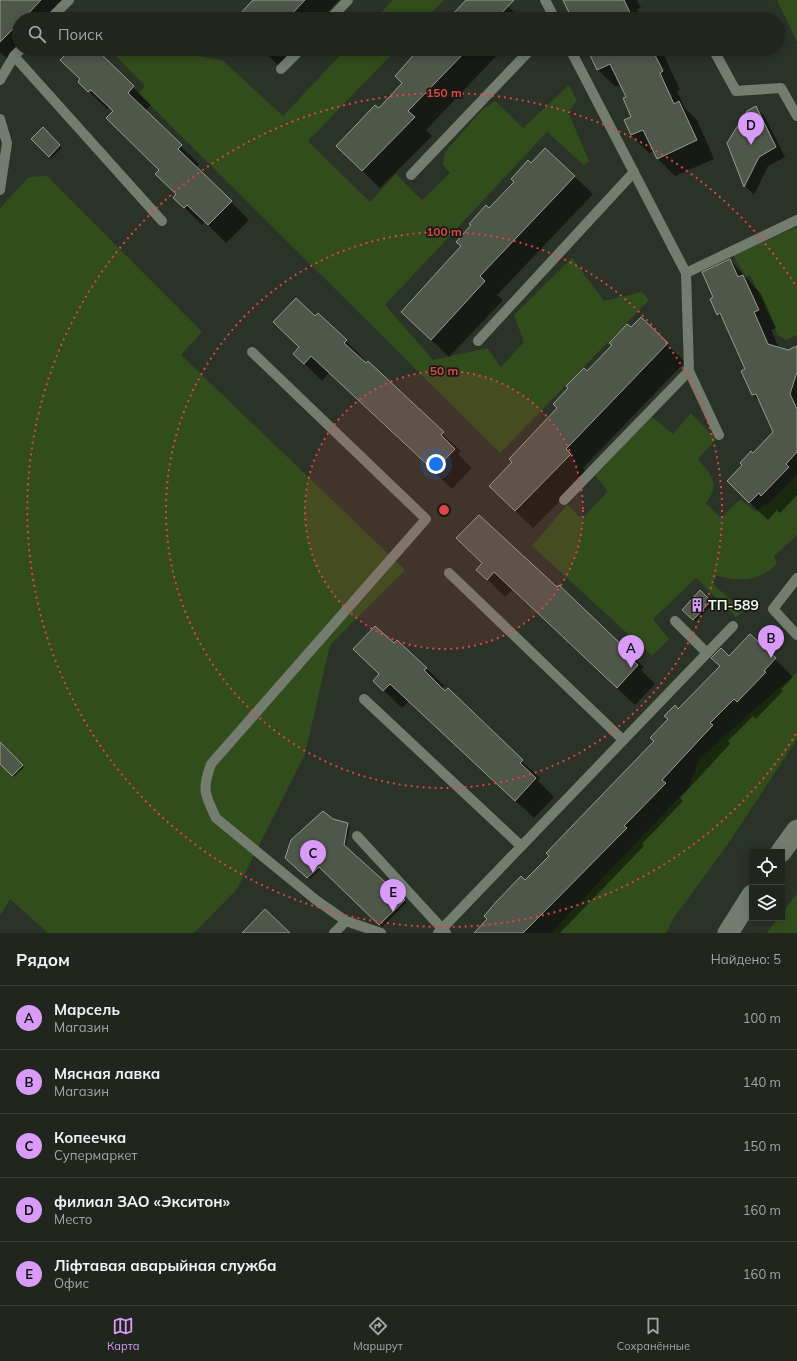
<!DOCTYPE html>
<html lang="ru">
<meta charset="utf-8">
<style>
body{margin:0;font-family:Mulish,sans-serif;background:#2d322a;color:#f1f3f6}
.controls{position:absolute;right:12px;bottom:12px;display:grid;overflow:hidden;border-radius:0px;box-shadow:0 2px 10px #0003}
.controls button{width:36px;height:36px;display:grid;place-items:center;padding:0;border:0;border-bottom:1px solid #3d433b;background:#20261d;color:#f1f3f6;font:20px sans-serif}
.you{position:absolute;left:436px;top:464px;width:14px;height:14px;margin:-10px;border:3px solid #fff;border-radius:50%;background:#1a73e8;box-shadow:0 0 0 6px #1a73e833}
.badge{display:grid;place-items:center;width:26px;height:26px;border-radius:50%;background:#d89bf8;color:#111;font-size:13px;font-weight:700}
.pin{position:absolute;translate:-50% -33px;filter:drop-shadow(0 1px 2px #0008)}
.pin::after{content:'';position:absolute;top:21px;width:14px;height:12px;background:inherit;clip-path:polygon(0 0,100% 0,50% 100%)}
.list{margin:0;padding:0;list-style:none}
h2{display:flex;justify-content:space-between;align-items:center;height:52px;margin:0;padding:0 16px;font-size:17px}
h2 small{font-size:13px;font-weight:400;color:#a2a5a4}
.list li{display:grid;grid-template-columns:26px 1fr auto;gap:12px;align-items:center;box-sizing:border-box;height:64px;padding:0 16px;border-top:1px solid #3d433b}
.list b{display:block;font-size:15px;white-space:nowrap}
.list p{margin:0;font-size:13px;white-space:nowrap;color:#a2a5a4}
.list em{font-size:13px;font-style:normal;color:#a2a5a4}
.icon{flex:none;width:22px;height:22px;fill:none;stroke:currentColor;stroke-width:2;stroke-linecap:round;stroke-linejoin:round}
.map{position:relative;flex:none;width:797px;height:933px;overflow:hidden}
.search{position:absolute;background:#20261d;box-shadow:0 2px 10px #0003;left:12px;right:12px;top:12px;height:44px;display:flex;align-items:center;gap:10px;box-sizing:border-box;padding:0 14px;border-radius:22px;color:#a2a5a4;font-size:15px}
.sheet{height:372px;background:#20261d}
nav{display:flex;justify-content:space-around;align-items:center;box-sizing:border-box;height:56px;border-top:1px solid #3d433b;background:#20261d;font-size:11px;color:#a2a5a4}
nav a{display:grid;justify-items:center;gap:2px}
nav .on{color:#d89bf8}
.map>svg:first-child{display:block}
.green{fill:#324d1c}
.shadow{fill:#0007}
.building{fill:#4f564a;stroke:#949c8f}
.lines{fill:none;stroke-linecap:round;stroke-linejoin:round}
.lane{stroke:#747c6f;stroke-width:10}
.street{stroke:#747c6f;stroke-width:21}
.ring{fill:none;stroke:#da4746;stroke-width:2;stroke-dasharray:2 4}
.labels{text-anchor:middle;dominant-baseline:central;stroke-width:3.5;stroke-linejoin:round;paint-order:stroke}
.poi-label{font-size:14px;font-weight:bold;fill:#f2f6ef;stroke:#161914;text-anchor:start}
.centre{fill:#da4746;stroke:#161914;stroke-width:2}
.ring-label{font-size:12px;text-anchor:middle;font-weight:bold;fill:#da4746;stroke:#161914;stroke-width:3.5;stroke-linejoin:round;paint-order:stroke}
</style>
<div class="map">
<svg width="797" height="933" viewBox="0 0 797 933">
<rect width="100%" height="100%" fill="#2b3227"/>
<!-- green -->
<g class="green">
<path d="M393 0H444L425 19H375Z"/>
<path d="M777 0H797V42Z"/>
<path d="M109 49H152L222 60 283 116 346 49H397L308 141 370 202 396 174 422 200 450 173 443 165 445 152 482 110 495 101 523 128 569 85 577 101 568 112 589 161 584 165 547 132 385 305 433 360 487 348 501 367 524 342 514 315 572 258 604 301 642 292 649 300 500 453 138 93 145 86Z"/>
<path d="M47 176 202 332 181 355 405 570 330 645 305 754 237 889 194 933H48L10 899 0 916V208L29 177Z"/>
<path d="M797 227V335L786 340 778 335 750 275 746 277 733 255Z"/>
<path d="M691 413 716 439 698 459C711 475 721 484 706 503L721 518 740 499 756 512 765 504 767 505 797 475V535L774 556 777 564C758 582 741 581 717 576L712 583 743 611 736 617 696 578 653 619 669 639 652 656 532 546 567 505 582 519 608 491 595 476 651 416 673 434Z"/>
<path d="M797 672V739L730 841 673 919 666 933H551L689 787 700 758Z"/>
<path d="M797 893V933H767L778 918H782V913Z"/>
</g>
<!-- shadow -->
<g class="shadow">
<path d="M0 0H68L49 19H19V49L9 61 0 52Z"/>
<path d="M254 0H339L321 19H241Z"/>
<path d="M467 0H502L521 19H449Z"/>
<path d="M564 0H637L641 8 637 9 642 19H580Z"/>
<path d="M72 49H94L151 105 145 111 199 164 196 167 249 220 226 243 205 222 202 225 175 198 178 195 114 111 109 107 107 109 79 82 81 79Z"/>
<path d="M261 49H293L278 65Z"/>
<path d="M421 49H503L426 130 432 136 380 188 355 164 379 110 403 83Z"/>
<path d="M603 49H661L680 90 677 91 685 108 697 120 714 159 675 176 657 158 654 151 649 153 631 135 633 117 621 85 616 87 598 70 592 55Z"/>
<path d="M756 107 765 117 785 157 768 166 754 195 745 186 728 143Z"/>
<path d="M43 128 62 148 51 158 32 139Z"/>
<path d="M545 149 593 194 497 295 503 300 449 357 402 312 462 246 472 225 489 209Z"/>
<path d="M730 260 761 294 776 328 771 330 779 348 788 351 797 347V495L780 513 777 510 768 520 746 499 753 455 774 432 762 404 753 395 747 370 725 321 718 314 715 298Z"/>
<path d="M318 314 364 359 362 361 461 451 458 454 472 468 452 489 329 373 322 381 295 354 300 347Z"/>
<path d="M641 318 685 362 583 468 588 473 533 528 508 504 513 462 587 373Z"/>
<path d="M483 564 557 589 559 587 644 667 641 670 655 684 635 705 512 590 505 597 478 570Z"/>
<path d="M700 592 713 604 696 621 683 610Z"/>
<path d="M394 645 426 668 444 686 442 689 540 778 538 781 554 797 534 818 409 701 402 708 374 681 380 675Z"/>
<path d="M729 657 775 659 793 677 781 689 783 691 756 719 753 716 728 741 730 744 680 798 683 801 642 844 644 846 560 933H476L550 856 655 741 678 710Z"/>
<path d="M3 747 24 767 14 777 0 763V750Z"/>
<path d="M332 820 350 826 345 848 407 902 382 927 321 868 310 879 288 860Z"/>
</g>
<!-- building -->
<g class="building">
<path d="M0 0H41L23 19H19V23L0 42Z"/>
<path d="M253 0H305L287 19H235Z"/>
<path d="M466 0H514L496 19H448Z"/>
<path d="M563 0H624L633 19H572Z"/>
<path d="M71 49H96L134 86 128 93 182 145 178 149 232 201 208 225 187 205 184 208 173 198 176 194 155 174 159 170 106 118 113 111 91 90 88 92 78 82 80 79 60 60Z"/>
<path d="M419 49H468L408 111 415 117 362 171 336 146 375 105 379 108 402 83 395 76Z"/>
<path d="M603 49H652L663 71 660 73 674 104 679 101 697 140 657 159 643 130 631 135 624 120 631 117 623 98 626 97 610 64 597 70 590 55Z"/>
<path d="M756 106 776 147 759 157 744 187 727 143 747 111Z"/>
<path d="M43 127 60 145 49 157 31 139Z"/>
<path d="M545 148 575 176 480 276 485 281 431 340 401 312 461 246 456 242 471 225 469 224 486 205 489 208 514 182 511 179 528 160 531 163Z"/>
<path d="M730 259 738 277 743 275 759 310 754 312 768 344 788 350 797 346V372L790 394 797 409V452L786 464 789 467 761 496 759 493 749 503 727 481 742 465 740 463 751 451 753 453 773 432 756 394 752 395 741 371 745 369 720 313 717 315 713 306 710 299 713 297 702 272Z"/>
<path d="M296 298 315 316 318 313 347 340 344 343 366 363 368 361 444 432 441 435 455 449 434 471 311 356 304 364 293 354 299 347 273 322Z"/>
<path d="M641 317 668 343 566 449 571 454 515 511 489 486 512 462 509 459 557 408 553 404 568 388 566 386 584 368 587 371 612 345 609 343 627 324 631 327Z"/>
<path d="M479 515 557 587 559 585 626 649 624 652 638 665 617 688 494 572 487 580 476 570 482 563 456 538Z"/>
<path d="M700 590 711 601 693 620 682 610Z"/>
<path d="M375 626 394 643 397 640 427 668 424 670 445 691 448 688 523 760 520 763 536 778 515 801 390 684 383 691 373 681 379 674 353 649Z"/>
<path d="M750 634 776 658 764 671 766 672 737 702 734 699 710 723 713 725 662 780 666 783 624 826 627 828 523 933H474L487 919 484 916 497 901 521 876 525 880 549 856 546 853 654 741 650 738 668 719 664 716 675 705 678 709 720 666 711 658 721 648 729 656Z"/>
<path d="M0 742 23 765 12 776 0 764Z"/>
<path d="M323 811 333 819 348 823 344 845 405 900 379 925 319 867 307 878 285 858 291 840Z"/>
<path d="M265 909 290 933H242Z"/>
</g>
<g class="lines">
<!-- lane -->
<g class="lane">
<path d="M545 0 555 19"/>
<path d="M50 19 69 0"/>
<path d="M330 19 348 0"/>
<path d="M570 49 686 273 689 371 719 435"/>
<path d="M713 49 736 91 781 88 797 116"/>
<path d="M14 56 162 221"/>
<path d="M281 69 301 49"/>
<path d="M0 80 14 56 21 49"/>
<path d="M0 119 7 143 0 190"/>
<path d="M411 175 531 49"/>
<path d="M686 273 797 220"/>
<path d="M478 341 634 172"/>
<path d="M252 352 426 519 211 764C202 789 204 793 216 818L316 900 346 921"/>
<path d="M564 500 689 371"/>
<path d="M449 573 623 740"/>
<path d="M797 578 773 609 797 635"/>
<path d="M675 621 707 653"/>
<path d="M364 699 521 846"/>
<path d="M357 836 446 933"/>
<path d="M334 933 346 921 381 933"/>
<path d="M438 933 733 626"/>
</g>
<!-- street -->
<g class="street">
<path d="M781 852 797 830"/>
<path d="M728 933 752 895"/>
</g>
</g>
<!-- distance rings -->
<circle cx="444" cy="510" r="139" fill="#da4746" fill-opacity=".12"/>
<g class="ring">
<circle cx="444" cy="510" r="139"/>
<circle cx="444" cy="510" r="278"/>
<path d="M796 734A417 417 0 1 1 796 286"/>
</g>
<!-- icons -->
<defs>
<symbol id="building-bare" viewBox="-9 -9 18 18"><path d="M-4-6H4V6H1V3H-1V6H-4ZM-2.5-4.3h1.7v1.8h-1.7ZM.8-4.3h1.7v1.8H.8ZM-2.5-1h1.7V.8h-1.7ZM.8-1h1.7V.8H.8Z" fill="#d89bf8" stroke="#161914" stroke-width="2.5" paint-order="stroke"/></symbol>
</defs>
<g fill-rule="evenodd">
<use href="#building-bare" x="687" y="595" width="20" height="20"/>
</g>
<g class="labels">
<!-- poi labels -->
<g class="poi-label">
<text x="708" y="605">ТП-589</text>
</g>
</g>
<circle cx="444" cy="510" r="6" class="centre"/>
<g class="ring-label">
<text x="444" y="97">150 m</text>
<text x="444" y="236">100 m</text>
<text x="444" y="375">50 m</text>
</g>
</svg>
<div class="controls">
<button><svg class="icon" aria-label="locate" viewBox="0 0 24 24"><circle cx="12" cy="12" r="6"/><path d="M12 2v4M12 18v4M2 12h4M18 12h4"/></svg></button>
<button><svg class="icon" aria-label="layers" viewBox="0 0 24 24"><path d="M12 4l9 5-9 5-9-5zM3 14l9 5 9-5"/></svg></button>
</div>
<div class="you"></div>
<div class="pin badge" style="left:631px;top:668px">A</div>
<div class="pin badge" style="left:771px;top:658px">B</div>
<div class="pin badge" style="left:313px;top:873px">C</div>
<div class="pin badge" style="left:751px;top:145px">D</div>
<div class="pin badge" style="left:393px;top:912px">E</div>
<div class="search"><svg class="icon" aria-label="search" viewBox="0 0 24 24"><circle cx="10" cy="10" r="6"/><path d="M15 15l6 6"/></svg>Поиск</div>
</div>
<section class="sheet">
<h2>Рядом<small>Найдено: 5</small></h2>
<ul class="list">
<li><span class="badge">A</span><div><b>Марсель</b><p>Магазин</p></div><em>100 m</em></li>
<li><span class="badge">B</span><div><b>Мясная лавка</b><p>Магазин</p></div><em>140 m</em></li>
<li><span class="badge">C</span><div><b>Копеечка</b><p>Супермаркет</p></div><em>150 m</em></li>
<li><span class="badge">D</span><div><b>филиал ЗАО «Экситон»</b><p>Место</p></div><em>160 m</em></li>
<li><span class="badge">E</span><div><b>Ліфтавая аварыйная служба</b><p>Офис</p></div><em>160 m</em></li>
</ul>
</section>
<nav>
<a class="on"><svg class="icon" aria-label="map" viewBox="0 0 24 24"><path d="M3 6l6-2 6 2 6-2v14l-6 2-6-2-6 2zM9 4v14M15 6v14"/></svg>Карта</a>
<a><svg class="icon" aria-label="directions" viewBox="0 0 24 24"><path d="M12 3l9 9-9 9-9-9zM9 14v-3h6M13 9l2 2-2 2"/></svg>Маршрут</a>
<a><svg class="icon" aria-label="saved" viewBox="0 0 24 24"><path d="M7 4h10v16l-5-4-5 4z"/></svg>Сохранённые</a>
</nav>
